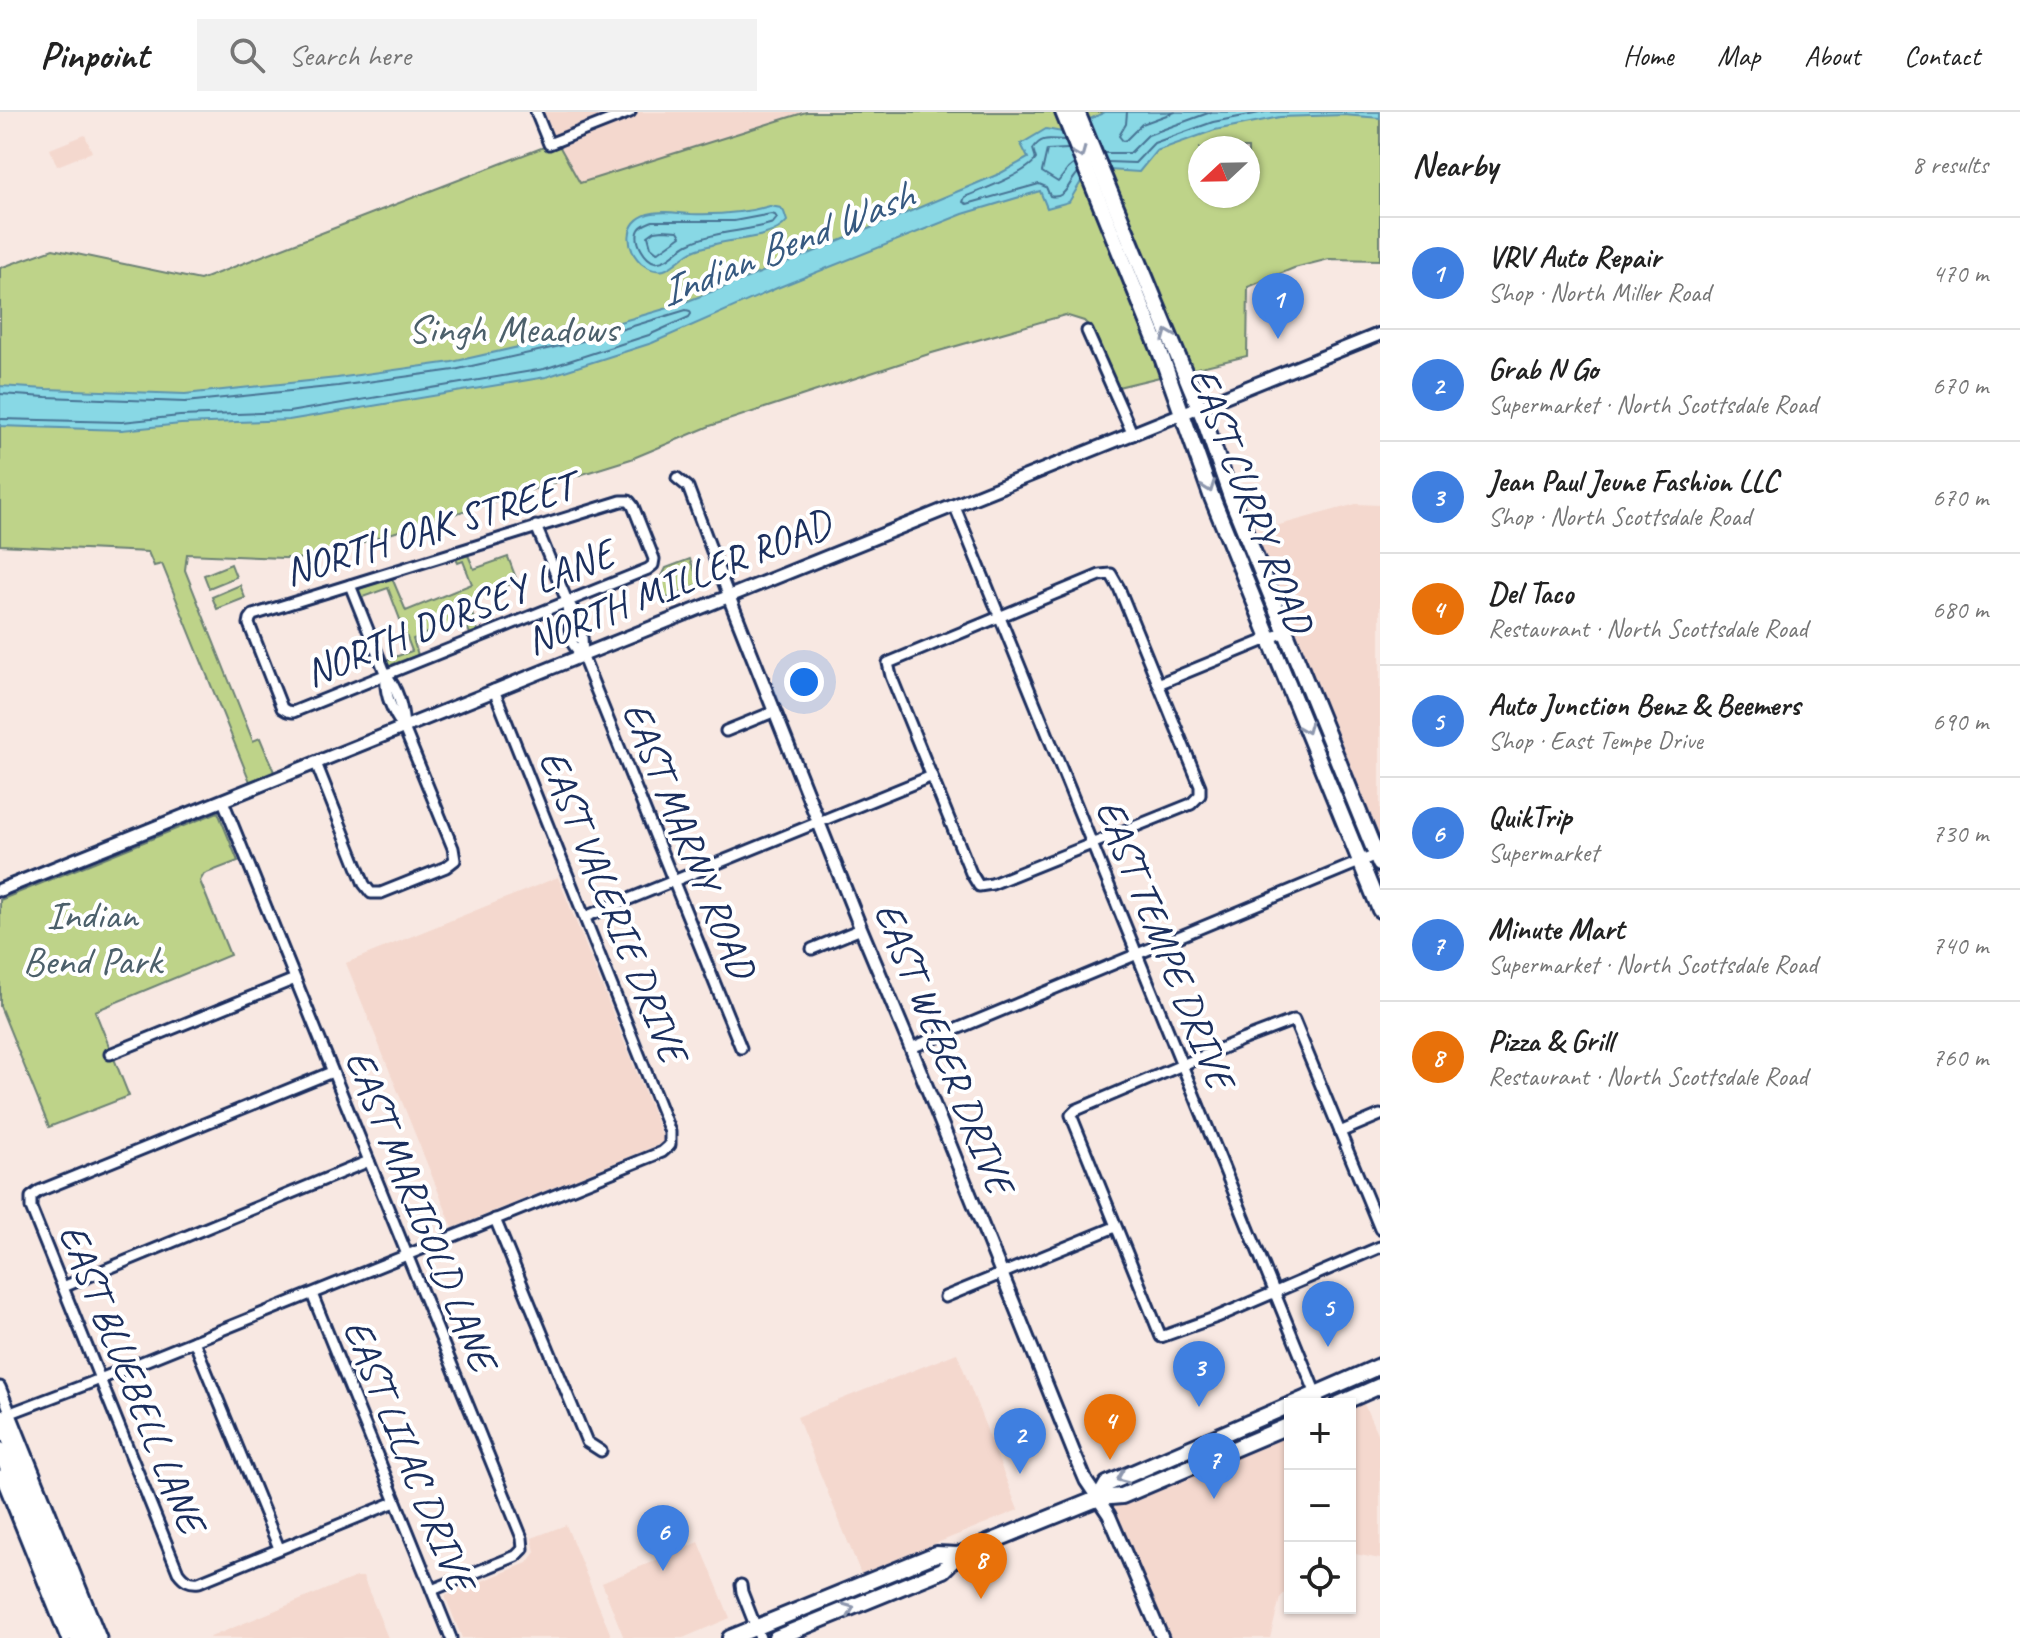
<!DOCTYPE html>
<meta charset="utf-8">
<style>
body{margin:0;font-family:Caveat,sans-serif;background:#f2f2f2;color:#222}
.controls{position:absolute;right:24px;bottom:24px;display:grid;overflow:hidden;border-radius:0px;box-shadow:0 2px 6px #0004}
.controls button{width:72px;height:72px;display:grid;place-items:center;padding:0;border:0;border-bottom:2px solid #e0e0e0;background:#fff;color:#222;font:40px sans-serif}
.compass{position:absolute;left:1188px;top:24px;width:72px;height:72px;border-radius:50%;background:#fff;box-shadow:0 2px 6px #0004;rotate:248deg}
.you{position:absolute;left:804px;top:570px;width:28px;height:28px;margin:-20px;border:6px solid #fff;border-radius:50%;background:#1a73e8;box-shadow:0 0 0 12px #1a73e833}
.badge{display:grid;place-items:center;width:52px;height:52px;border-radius:50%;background:#0f766e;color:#fff;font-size:26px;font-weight:700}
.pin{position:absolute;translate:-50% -66px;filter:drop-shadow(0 2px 4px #0008)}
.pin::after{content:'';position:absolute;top:42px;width:28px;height:24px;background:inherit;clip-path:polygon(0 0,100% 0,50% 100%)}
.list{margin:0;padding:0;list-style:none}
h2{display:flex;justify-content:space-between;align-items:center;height:104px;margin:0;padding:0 32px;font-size:34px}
h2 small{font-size:26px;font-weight:400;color:#767676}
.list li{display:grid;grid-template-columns:52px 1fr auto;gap:24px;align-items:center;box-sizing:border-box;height:112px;padding:0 32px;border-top:2px solid #e0e0e0}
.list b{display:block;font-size:30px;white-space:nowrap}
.list p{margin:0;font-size:26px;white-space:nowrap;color:#767676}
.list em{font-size:26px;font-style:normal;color:#767676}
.icon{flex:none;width:44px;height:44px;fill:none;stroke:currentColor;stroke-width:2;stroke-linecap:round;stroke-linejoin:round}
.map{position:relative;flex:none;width:1380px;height:1526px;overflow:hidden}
header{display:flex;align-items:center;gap:48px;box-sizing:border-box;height:112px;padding:0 40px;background:#fff;border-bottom:2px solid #e0e0e0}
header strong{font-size:38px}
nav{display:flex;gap:44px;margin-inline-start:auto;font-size:28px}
.search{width:560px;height:72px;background:#f2f2f2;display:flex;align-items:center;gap:20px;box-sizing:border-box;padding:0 28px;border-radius:0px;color:#767676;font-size:30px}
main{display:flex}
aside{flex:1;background:#fff}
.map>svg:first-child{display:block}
.built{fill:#f4d8ce}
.green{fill:#bed389;stroke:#6c8174;stroke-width:2;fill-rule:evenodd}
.water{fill:#88d8e5;stroke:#5c94af;stroke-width:2}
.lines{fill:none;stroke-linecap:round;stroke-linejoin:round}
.shore{stroke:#477394;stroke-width:2}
.minor-casing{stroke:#1b2f5e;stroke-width:15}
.tertiary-casing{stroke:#1b2f5e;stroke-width:17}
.primary-casing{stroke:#1b2f5e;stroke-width:20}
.minor{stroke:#fff;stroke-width:9}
.tertiary{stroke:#fff;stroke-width:11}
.primary{stroke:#fff;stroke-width:14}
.oneway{stroke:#8d97ae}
.labels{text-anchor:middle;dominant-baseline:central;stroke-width:8;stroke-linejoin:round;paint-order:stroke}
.park-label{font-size:40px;fill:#4c606b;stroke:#fff}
.street-label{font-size:40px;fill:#1b2f5e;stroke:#fff}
.water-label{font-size:42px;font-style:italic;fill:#365980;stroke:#fff}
</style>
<header>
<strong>Pinpoint</strong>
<div class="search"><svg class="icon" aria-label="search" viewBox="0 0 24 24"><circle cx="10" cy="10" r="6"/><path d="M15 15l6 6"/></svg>Search here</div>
<nav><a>Home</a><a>Map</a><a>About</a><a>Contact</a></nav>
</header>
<main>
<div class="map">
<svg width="1380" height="1526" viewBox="0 0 1380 1526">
<rect width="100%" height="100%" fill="#f8e8e2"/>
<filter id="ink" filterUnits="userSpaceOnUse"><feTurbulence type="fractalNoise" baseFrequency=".0125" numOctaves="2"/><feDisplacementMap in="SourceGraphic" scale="16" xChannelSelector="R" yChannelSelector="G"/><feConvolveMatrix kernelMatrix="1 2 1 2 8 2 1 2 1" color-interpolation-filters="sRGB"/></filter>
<g filter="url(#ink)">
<!-- built -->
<g class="built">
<path d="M543 0H806L580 71 550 18Z"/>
<path d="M85 23 92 40 57 54 50 37Z"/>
<path d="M1356 392 1380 393V740L1250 421Z"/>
<path d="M558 765 664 1028 663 1031 453 1116 346 851Z"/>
<path d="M957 1241 1018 1398 861 1462 797 1305Z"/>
<path d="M1360 1283 1380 1328V1447L1355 1442 1350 1444V1292Z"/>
<path d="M1290 1313V1478L1285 1480 1280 1486 1270 1526H1162L1099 1386Z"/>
<path d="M566 1413 612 1526H462L445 1484 527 1451 535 1440 532 1426Z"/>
<path d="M699 1430 730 1506 683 1526H624L602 1471Z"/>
<path d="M356 1465H363L388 1526H208Z"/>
</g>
<!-- green -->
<g class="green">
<path d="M806 0H1380V148L1329 147 1294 156 1248 175 1247 244 1118 275 1091 216 1084 209 1065 203 932 241 710 314 631 347 309 447 187 442 185 458 253 629 260 626 277 667 253 677 162 452 154 454 148 440 0 433V156L53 137 200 168 557 30 580 71ZM1200 36H1248V84H1200Z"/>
<path d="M468 443 474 457 508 445 517 469 468 490 478 519 470 522 465 509 437 520 435 518 413 527 418 543 391 553 388 552 386 548 412 539 388 476 360 486 358 479 361 476 392 466 406 499 472 472 463 449 458 451 456 447Z"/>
<path d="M690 447 700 472 660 489 655 478 666 456Z"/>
<path d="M231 452 236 465 209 476 204 463Z"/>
<path d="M240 473 245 486 217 497 212 485Z"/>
<path d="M218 700 238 749 204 762 200 769 230 843 95 899 129 984 49 1015 0 894V788Z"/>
</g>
<!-- water -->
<g class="water">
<path d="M1105 0H1380V6L1343 3 1280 5 1215 18 1156 39 1139 60 1109 58 1082 68 1069 90 1047 96 1040 79 963 102 777 176 652 231 546 265 289 308 181 312 122 318 0 314V274L46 277 185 282 337 266 452 250 585 220 675 194 811 141 999 62 1028 46 1021 32 1046 17 1062 20Z"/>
<path d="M770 94 781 96 784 100 787 109C772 128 734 126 712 133 705 135 696 137 689 141 681 146 673 155 664 158 656 160 647 156 641 151 625 135 624 110 648 102 662 98 677 101 691 102 718 103 744 101 770 94Z"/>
</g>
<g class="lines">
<!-- shore -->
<g class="shore">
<path d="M1127 0 1126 12 1119 24 1123 29 1126 28 1142 12 1175 0"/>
<path d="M1064 28C1051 28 1042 23 1033 37L1036 47C1026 62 982 78 965 85L963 90 967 92 1039 72 1046 75 1050 84C1066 88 1068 71 1078 61"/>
<path d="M1068 37 1047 38 1042 60 1058 70 1068 57 1074 52"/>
<path d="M1104 41H1130L1148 23 1211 0"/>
<path d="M1107 50 1135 51 1154 31 1213 10 1265 0"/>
<path d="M771 102 775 103 777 106 773 111C746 120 714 119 688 132 678 137 667 152 655 150 645 148 635 130 638 120 640 113 648 111 653 109H734Z"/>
<path d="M663 118 678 119 681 124 660 139 657 140 651 135 648 124 655 119Z"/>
<path d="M0 282 46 285 185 290 338 274 454 258 587 228 686 198 690 199 691 202 689 205 649 223 544 257 289 300 180 304 122 310 0 307"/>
</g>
<defs>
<g id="minor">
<path d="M536 0 549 32 630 0"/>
<path d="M1087 219 1133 323"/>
<path d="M677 366 688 375 729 485"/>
<path d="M621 389H629L633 394 654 447 653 453 648 457 293 600 287 599 282 596 249 512 250 507 253 503Z"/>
<path d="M955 395 1320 1292"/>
<path d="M536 414 567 489C580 505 584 523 582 543"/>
<path d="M1111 462 1119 476 1200 674V683L1191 692 992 772 979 774 971 761 891 564 888 551 1100 463Z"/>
<path d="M350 473 386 563C398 577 403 597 404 616"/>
<path d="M567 489C567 498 570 524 573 532 575 536 579 539 582 543L741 936"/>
<path d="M1158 572 1285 520"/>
<path d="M726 619 773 600"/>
<path d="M316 651 364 772 371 781H381L446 755 455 748 453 736 404 616C393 601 384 582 386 563"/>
<path d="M223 689 522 1426 523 1437 516 1444 432 1478"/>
<path d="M585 805 932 664"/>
<path d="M812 837 861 817"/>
<path d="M911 936 1376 743"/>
<path d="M110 942 295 867"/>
<path d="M332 960 39 1079 31 1085V1096L178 1460C184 1468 189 1471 199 1470L395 1390"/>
<path d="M1340 1020 1380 1003"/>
<path d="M495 1107 587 1330 601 1339"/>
<path d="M1380 1117 1294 908 1239 929 1076 998 1071 1003 1161 1225 1217 1205 1380 1135"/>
<path d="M63 1175 369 1049"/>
<path d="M312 1182 451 1526"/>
<path d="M945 1185 1115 1115"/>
<path d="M194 1229 279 1436"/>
<path d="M0 1275 101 1526"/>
<path d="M0 1305 90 1271 662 1040 670 1033V1020L494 578"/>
<path d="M0 1363 66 1526"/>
<path d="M741 1473 742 1480 760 1526"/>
</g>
<g id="tertiary">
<path d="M729 485 861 817 911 936 1074 1341 1086 1369 1109 1403 1162 1526"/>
<path d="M0 778 1380 222"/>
</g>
<g id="primary">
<path d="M1063 0 1159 237 1211 383 1380 798"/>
<path d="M1077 0 1205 310 1231 385 1380 752"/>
<path d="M1293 1292 1380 1254"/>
<path d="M1339 1292 1380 1274"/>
<path d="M0 1304 91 1526"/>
<path d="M0 1338 77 1526"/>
<path d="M1099 1386 1107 1372 1290 1293"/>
<path d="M730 1526 936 1442 958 1443"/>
<path d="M776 1526 943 1458 958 1443 1099 1386 1122 1384 1290 1313"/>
</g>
</defs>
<!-- minor casing -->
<use href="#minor" class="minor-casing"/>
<!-- tertiary casing -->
<use href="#tertiary" class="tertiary-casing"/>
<!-- primary casing -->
<use href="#primary" class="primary-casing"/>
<!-- minor -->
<use href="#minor" class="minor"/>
<!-- tertiary -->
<use href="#tertiary" class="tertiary"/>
<!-- primary -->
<use href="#primary" class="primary"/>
</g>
<!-- one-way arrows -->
<defs><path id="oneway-chevron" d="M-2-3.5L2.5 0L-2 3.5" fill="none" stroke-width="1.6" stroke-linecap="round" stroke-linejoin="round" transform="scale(2)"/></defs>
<g class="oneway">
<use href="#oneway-chevron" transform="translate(1080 41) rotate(68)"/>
<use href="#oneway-chevron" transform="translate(1168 223) rotate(-112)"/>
<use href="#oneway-chevron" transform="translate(1209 375) rotate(70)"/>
<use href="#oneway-chevron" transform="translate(1306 616) rotate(68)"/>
<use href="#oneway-chevron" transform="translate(1122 1366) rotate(157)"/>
<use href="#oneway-chevron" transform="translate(849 1497) rotate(-22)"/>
</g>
</g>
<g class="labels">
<!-- park labels -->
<g class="park-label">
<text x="513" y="217">Singh Meadows</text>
<text x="92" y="803">Indian<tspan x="92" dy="46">Bend Park</tspan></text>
</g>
<!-- street labels -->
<g class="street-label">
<text transform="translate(1251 388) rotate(69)">EAST CURRY ROAD</text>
<text transform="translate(429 417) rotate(-17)">NORTH OAK STREET</text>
<text transform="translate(678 470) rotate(-22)">NORTH MILLER ROAD</text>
<text transform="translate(459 501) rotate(-22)">NORTH DORSEY LANE</text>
<text transform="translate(689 728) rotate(68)">EAST MARNY ROAD</text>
<text transform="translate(613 794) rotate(68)">EAST VALERIE DRIVE</text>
<text transform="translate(1165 832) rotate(68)">EAST TEMPE DRIVE</text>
<text transform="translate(944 936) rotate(68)">EAST WEBER DRIVE</text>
<text transform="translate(421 1098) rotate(68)">EAST MARIGOLD LANE</text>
<text transform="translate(132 1266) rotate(68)">EAST BLUEBELL LANE</text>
<text transform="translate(409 1343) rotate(68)">EAST LILAC DRIVE</text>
</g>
<!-- water labels -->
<g class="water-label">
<text transform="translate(786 132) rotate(-22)">Indian Bend Wash</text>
</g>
</g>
</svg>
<div class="controls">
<button>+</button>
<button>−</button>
<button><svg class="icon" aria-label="locate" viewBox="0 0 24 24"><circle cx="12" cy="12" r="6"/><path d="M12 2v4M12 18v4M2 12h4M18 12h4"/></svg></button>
</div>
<svg class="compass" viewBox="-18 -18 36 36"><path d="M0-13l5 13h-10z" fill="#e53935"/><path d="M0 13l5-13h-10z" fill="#767676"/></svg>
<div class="you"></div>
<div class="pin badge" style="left:1278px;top:227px;background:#3f7fe0">1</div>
<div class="pin badge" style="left:1020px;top:1362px;background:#3f7fe0">2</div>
<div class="pin badge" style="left:1199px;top:1295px;background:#3f7fe0">3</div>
<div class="pin badge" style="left:1110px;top:1348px;background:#e8710a">4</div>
<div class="pin badge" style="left:1328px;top:1235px;background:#3f7fe0">5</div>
<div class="pin badge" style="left:663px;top:1459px;background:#3f7fe0">6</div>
<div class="pin badge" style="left:1214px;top:1387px;background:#3f7fe0">7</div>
<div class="pin badge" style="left:981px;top:1487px;background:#e8710a">8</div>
</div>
<aside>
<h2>Nearby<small>8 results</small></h2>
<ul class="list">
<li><span class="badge" style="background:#3f7fe0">1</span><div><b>VRV Auto Repair</b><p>Shop · North Miller Road</p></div><em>470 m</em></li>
<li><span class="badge" style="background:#3f7fe0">2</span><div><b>Grab N Go</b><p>Supermarket · North Scottsdale Road</p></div><em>670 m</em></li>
<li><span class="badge" style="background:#3f7fe0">3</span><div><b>Jean Paul Jeune Fashion LLC</b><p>Shop · North Scottsdale Road</p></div><em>670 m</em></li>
<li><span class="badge" style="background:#e8710a">4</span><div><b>Del Taco</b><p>Restaurant · North Scottsdale Road</p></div><em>680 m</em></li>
<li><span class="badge" style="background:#3f7fe0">5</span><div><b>Auto Junction Benz &amp; Beemers</b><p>Shop · East Tempe Drive</p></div><em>690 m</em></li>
<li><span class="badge" style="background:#3f7fe0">6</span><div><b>QuikTrip</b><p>Supermarket</p></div><em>730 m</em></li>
<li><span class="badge" style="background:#3f7fe0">7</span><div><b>Minute Mart</b><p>Supermarket · North Scottsdale Road</p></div><em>740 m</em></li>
<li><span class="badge" style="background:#e8710a">8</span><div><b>Pizza &amp; Grill</b><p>Restaurant · North Scottsdale Road</p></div><em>760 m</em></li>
</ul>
</aside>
</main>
